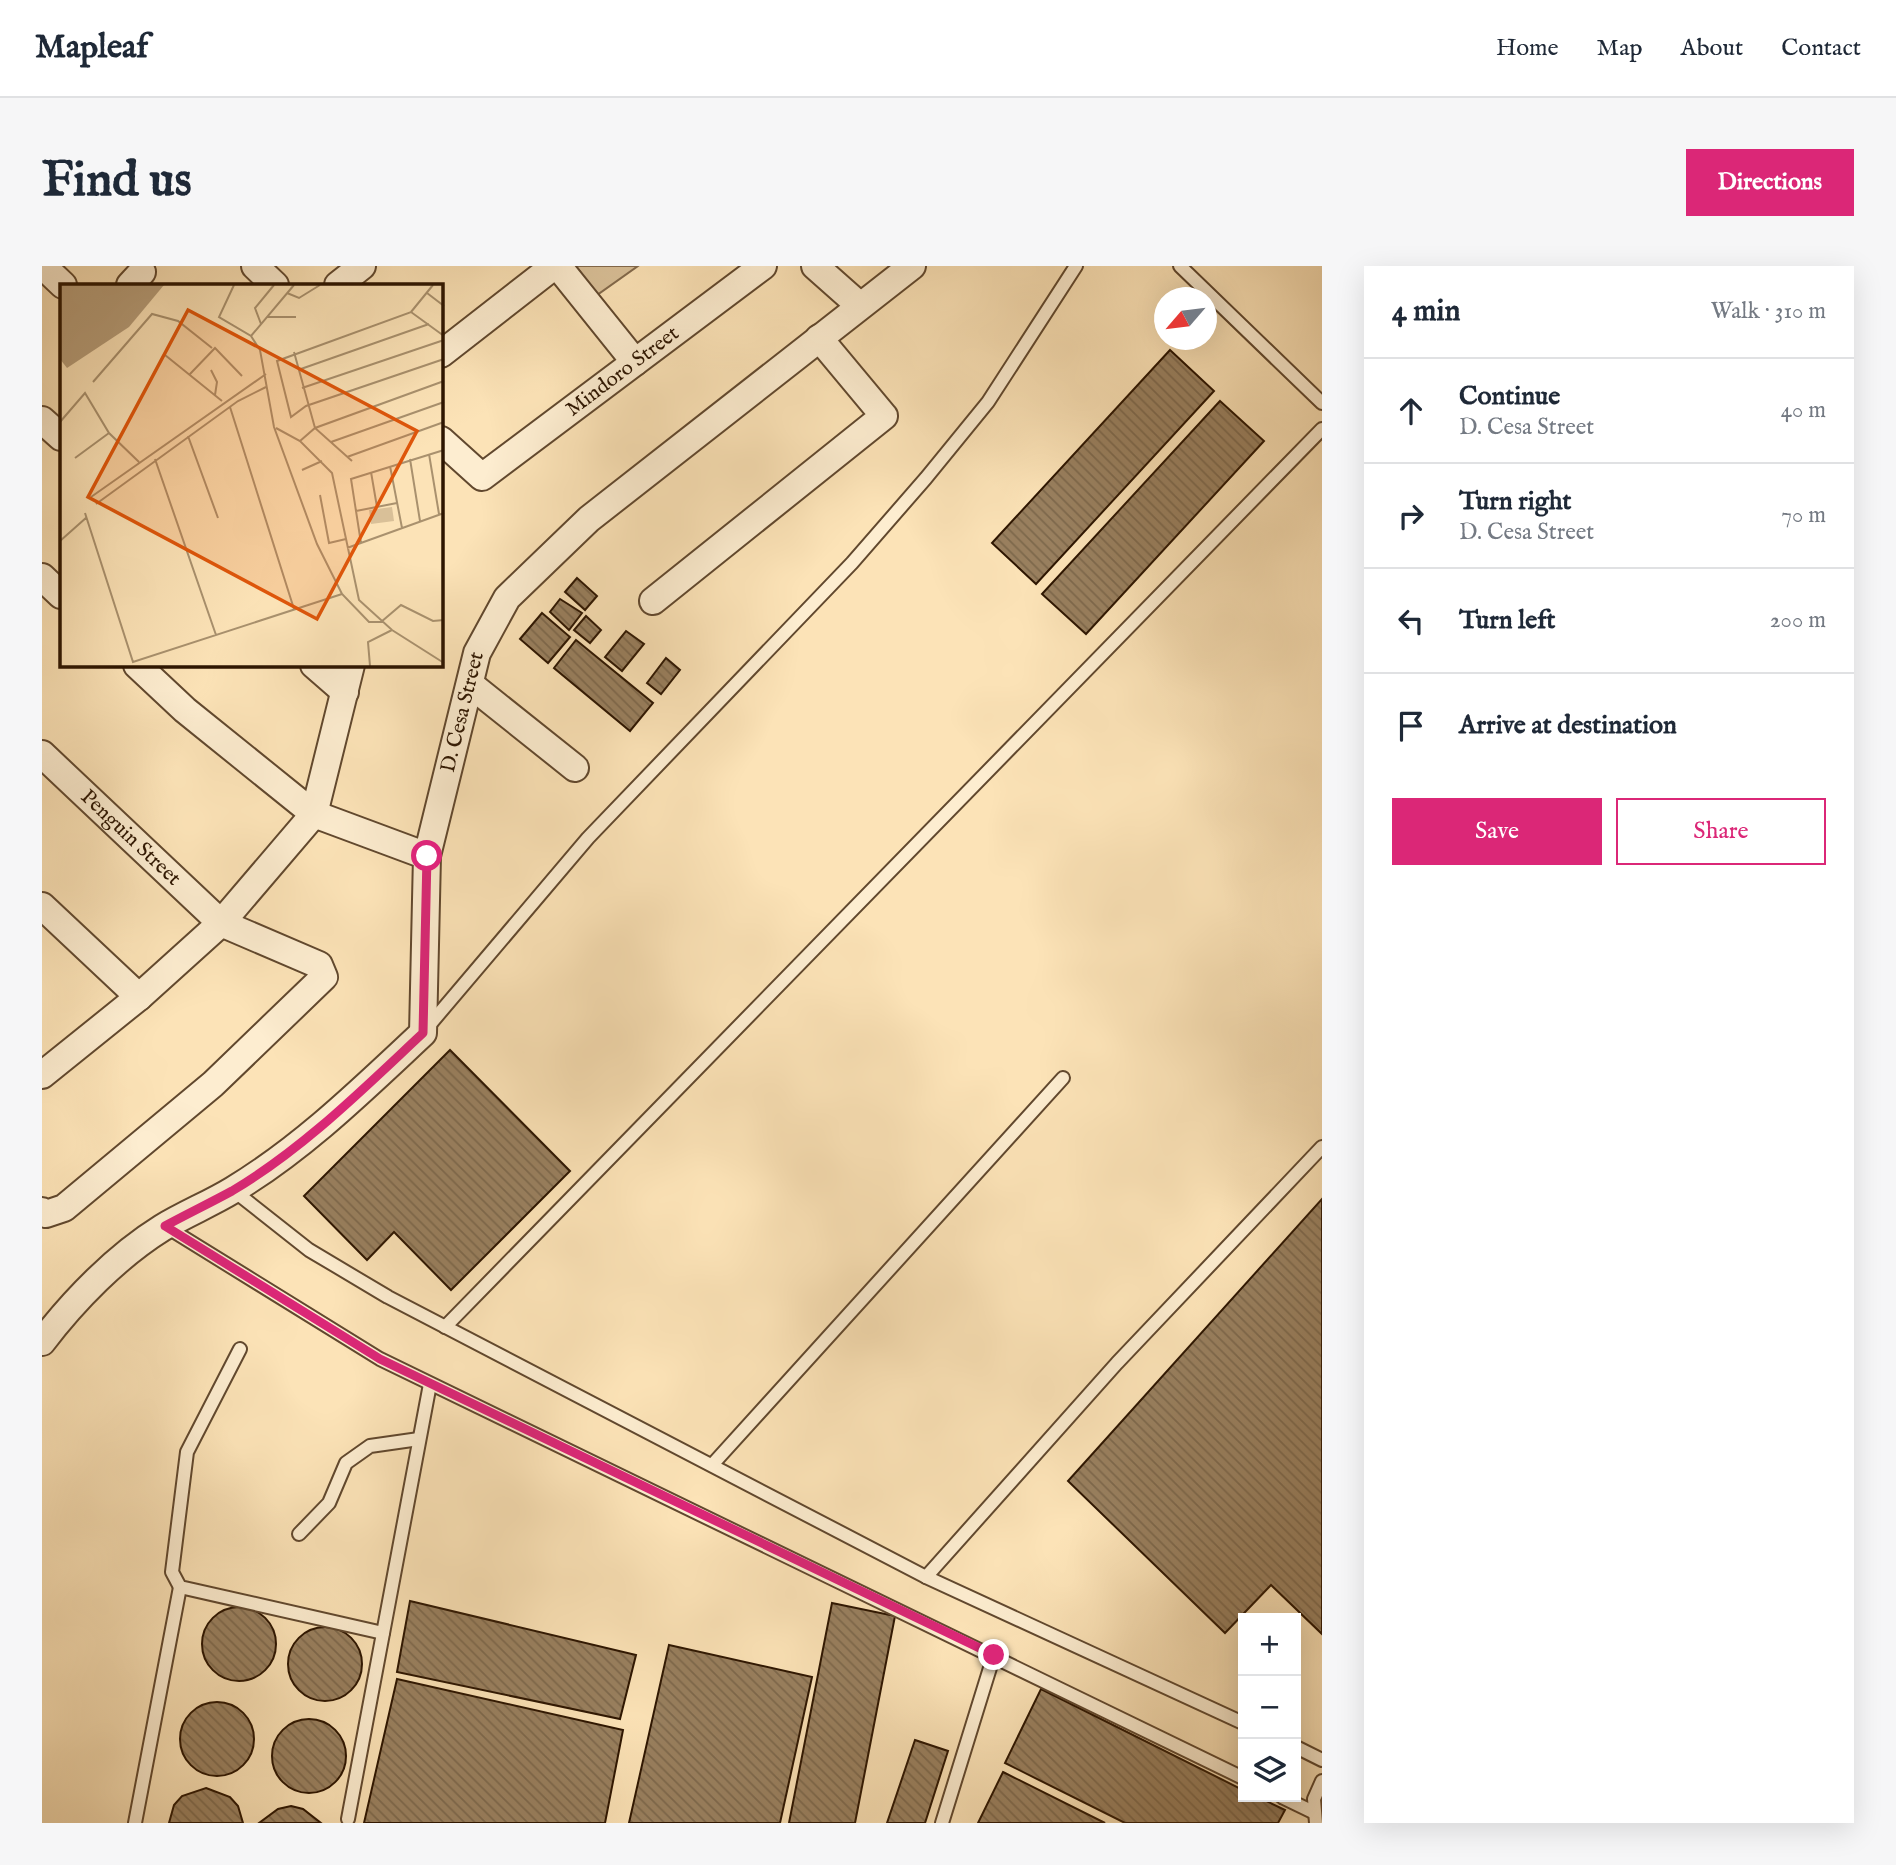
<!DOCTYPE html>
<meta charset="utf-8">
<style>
body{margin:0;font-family:"IM FELL English",serif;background:#f6f6f7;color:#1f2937}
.controls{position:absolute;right:21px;bottom:21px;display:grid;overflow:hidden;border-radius:0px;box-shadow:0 7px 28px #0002}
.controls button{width:63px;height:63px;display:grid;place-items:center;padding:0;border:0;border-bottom:2px solid #e0e1e3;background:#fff;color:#1f2937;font:35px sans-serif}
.compass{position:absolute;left:1112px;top:21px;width:63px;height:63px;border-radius:50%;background:#fff;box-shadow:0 7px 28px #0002;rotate:242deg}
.stop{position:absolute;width:21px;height:21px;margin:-16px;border:5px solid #db2777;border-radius:50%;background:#fff}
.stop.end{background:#db2777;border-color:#fff;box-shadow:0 2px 7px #0008}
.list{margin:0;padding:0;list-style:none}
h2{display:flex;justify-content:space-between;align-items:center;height:91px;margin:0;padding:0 28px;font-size:30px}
h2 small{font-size:23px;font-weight:400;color:#747a83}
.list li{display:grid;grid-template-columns:46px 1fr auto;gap:21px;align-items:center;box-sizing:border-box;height:105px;padding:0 28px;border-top:2px solid #e0e1e3}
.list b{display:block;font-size:26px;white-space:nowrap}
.list p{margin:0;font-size:23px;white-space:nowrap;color:#747a83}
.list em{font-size:23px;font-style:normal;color:#747a83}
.actions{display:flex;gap:14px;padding:21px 28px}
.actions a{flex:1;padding:16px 0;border:2px solid #db2777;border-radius:0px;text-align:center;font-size:24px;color:#db2777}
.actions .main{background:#db2777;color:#fff}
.icon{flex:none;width:38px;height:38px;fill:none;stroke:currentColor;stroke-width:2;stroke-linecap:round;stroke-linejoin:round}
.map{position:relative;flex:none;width:1280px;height:1557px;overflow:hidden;border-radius:0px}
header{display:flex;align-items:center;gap:42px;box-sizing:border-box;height:98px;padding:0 35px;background:#fff;border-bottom:2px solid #e0e1e3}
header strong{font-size:33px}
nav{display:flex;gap:38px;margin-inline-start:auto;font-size:24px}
.intro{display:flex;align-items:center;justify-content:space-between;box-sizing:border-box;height:168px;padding:0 42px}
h1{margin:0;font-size:49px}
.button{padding:18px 32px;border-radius:0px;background:#db2777;color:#fff;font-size:24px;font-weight:700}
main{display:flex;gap:42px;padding:0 42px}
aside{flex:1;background:#fff;border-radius:0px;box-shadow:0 7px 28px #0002}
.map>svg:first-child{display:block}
.pitch{fill:#d9c098;stroke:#836a4c;stroke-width:2}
.building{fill:url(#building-back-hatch);stroke:#2d1500;stroke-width:2}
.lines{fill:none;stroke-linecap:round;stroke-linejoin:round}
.lane-casing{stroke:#61482e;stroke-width:16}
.street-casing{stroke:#61482e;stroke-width:30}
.lane{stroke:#fdedd0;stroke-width:12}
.street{stroke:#fdedd0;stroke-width:26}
.route{stroke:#db2777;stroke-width:9}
.labels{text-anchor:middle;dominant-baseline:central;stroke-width:5;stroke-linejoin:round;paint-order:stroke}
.street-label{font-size:21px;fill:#2d1500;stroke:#fdedd0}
.inset-road{fill:none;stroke:#a9916e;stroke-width:2}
.view{fill:#df560b;fill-opacity:0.15;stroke:#df560b;stroke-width:3.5}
.inset-edge{fill:none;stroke:#2d1500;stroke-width:3.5}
</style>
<header>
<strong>Mapleaf</strong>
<nav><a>Home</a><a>Map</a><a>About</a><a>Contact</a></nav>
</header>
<div class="intro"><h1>Find us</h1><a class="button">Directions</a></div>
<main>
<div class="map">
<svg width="1280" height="1557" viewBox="0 0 1280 1557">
<defs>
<pattern id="building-back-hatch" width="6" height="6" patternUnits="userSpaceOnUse" patternTransform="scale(1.75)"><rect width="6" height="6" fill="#99805f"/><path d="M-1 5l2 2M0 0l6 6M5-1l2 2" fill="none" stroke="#7d684c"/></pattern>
</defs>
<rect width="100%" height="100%" fill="#fce3b7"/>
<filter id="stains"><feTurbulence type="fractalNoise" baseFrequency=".00286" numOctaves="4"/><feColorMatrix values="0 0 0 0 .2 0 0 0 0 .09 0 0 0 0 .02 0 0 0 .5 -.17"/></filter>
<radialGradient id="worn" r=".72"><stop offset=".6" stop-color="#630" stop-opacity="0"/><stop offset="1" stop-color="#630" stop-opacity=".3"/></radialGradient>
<!-- pitch -->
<path class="pitch" d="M534 0H596L555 29Z"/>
<!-- building -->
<g class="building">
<path d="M1128 84 1172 125 994 318 950 277Z"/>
<path d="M1178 135 1222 175 1044 368 1000 328Z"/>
<path d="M535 312 555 330 543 344 523 326Z"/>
<path d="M518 333 540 347 527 364 508 346Z"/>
<path d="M500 347 528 371 506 397 478 373Z"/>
<path d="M544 350 559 364 548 377 532 364Z"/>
<path d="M584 365 602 378 580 405 563 391Z"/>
<path d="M534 374 611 437 588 465 512 402Z"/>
<path d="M624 392 638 404 619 428 605 417Z"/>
<path d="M408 784 528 905 409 1024 352 966 325 994 262 930Z"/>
<path d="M1280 933V1368L1229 1319 1183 1367 1026 1215Z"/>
<path d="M368 1335 594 1389 578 1453 355 1406Z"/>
<path d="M790 1337 853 1350 813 1557H747Z"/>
<circle cx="197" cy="1378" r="37"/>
<circle cx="283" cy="1398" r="37"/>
<path d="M627 1379 770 1411 738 1557H587Z"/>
<path d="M355 1413 581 1464 563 1557H322Z"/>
<path d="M999 1423 1201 1524V1531H1216L1243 1544 1236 1557H1083L963 1497Z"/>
<circle cx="175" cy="1473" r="37"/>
<circle cx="267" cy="1490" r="37"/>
<path d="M873 1474 906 1485 883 1557H845Z"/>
<path d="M961 1506 1063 1557H936Z"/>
<path d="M164 1522 188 1531 196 1540 201 1557H127L132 1539 140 1530Z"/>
<path d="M249 1540 261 1543 279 1557H217L236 1543Z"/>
</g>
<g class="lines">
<defs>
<g id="lane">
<path d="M1138 0 1280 137"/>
<path d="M384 763 546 572 810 297 884 212 946 136 1034 0"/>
<path d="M191 924 267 984 346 1031 884 1311 1201 1457"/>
<path d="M123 960 338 1093 1201 1512"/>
<path d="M403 1061 1280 163"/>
<path d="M198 1083 145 1186 130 1306 138 1321 341 1367"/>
<path d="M670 1199 1021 812"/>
<path d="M257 1268 287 1237 304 1197 328 1180 377 1173"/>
<path d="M884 1311 1075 1097 1280 881"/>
<path d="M1254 1481 1280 1494"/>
<path d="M1240 1531 1271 1546"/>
<path d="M306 1553 388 1118"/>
<path d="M93 1557 138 1321"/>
<path d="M900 1557 952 1389"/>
<path d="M1274 1557 1272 1533 1280 1515"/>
</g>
<g id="street">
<path d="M1 0 21 19"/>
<path d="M213 0 233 19"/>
<path d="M516 0 593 96"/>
<path d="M773 0 817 39"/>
<path d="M88 19 100 6"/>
<path d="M296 19 320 0"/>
<path d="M399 88 512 0"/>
<path d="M0 154 19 171"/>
<path id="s1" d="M399 174 440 211 721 0"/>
<path d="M0 311 19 329"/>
<path d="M611 335 842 150 777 72"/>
<path d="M95 399 143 444 272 548 385 590"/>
<path d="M272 399 303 426"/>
<path d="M429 419 533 502"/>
<path id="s2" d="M0 488 179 657 277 699 282 711 171 818 22 942 4 948 0 945"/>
<path d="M0 640 97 731"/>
<path d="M0 809 97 731 179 657 272 548 309 399"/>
<path id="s3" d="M0 1076C32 1034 75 990 120 962 143 948 168 938 191 924 261 882 321 823 381 767L385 590 435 387 465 332 547 253 870 0"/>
</g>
</defs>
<!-- lane casing -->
<use href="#lane" class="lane-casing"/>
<!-- street casing -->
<use href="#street" class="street-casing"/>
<!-- lane -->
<use href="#lane" class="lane"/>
<!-- street -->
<use href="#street" class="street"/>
</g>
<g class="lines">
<!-- route -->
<path class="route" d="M385 590 381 767C321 823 261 883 190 925 168 937 145 948 123 960L338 1093 952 1389"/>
</g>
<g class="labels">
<!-- street labels -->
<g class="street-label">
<text stroke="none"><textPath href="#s1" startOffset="231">Mindoro Street</textPath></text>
<text stroke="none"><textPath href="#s3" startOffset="819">D. Cesa Street</textPath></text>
<text stroke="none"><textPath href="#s2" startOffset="122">Penguin Street</textPath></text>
</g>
</g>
<!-- overview -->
<g transform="translate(18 18)">
<rect width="383" height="383" fill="#fce3b7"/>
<path d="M332 223 334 237 311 240 309 226Z" fill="#d9c098"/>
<path d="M0 1H104L69 43 7 84 0 75Z" fill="#b69d79"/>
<path class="inset-road" d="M174 1 159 33 191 52 200 66 214 143 257 260 282 310 309 338H321L341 321 373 337 384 336M227 9 239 14 260 1M367 9 384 22M351 28 373 1M207 33H236M201 40 195 24 214 1M191 52 234 1M384 52 351 28 217 77 231 133 246 122 384 75M234 68 255 144 292 177M105 71 162 117M151 86 157 98 155 111M238 86 369 40M130 90 155 64 182 92M33 98 92 30 118 37 152 64M242 104 384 56M170 123 234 325M0 138 25 109 49 149 79 178M216 144 240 157 272 189 299 316 332 346 384 379M128 152 158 234M240 157 255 144 384 97M271 158 384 118M369 170 379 230M287 173 384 138M15 174 49 149M95 175 156 351M350 175 360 237M330 182 342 244M242 186 262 177M311 188 317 223M260 211 269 259 286 255M31 213 206 90M36 220 178 117 206 103M296 227 337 219M25 229 73 378 282 310M0 257 27 233M301 259 291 195 384 166M287 264 384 229M310 382 308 358 332 346"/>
<path class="view" d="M128 26 357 147 257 335 28 213Z"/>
<rect width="383" height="383" class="inset-edge"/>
</g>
<rect width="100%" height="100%" filter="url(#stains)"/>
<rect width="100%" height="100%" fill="url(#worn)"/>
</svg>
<div class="controls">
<button>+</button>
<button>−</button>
<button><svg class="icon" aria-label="layers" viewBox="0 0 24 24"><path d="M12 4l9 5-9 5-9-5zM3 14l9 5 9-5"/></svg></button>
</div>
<svg class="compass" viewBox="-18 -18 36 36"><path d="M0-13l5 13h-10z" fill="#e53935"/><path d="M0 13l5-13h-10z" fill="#747a83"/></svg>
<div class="stop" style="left:385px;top:590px"></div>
<div class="stop end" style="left:952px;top:1389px"></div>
</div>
<aside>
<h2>4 min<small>Walk · 310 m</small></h2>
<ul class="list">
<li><svg class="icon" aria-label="ahead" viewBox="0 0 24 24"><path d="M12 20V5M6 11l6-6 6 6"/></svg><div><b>Continue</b><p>D. Cesa Street</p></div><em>40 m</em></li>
<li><svg class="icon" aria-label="right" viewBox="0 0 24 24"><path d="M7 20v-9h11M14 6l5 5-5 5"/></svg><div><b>Turn right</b><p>D. Cesa Street</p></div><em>70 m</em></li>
<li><svg class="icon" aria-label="left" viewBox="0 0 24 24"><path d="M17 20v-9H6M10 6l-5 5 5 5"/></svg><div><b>Turn left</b></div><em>200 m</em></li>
<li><svg class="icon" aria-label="arrive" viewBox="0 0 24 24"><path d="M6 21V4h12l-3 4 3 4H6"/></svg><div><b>Arrive at destination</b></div></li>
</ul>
<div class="actions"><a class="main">Save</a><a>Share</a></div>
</aside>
</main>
